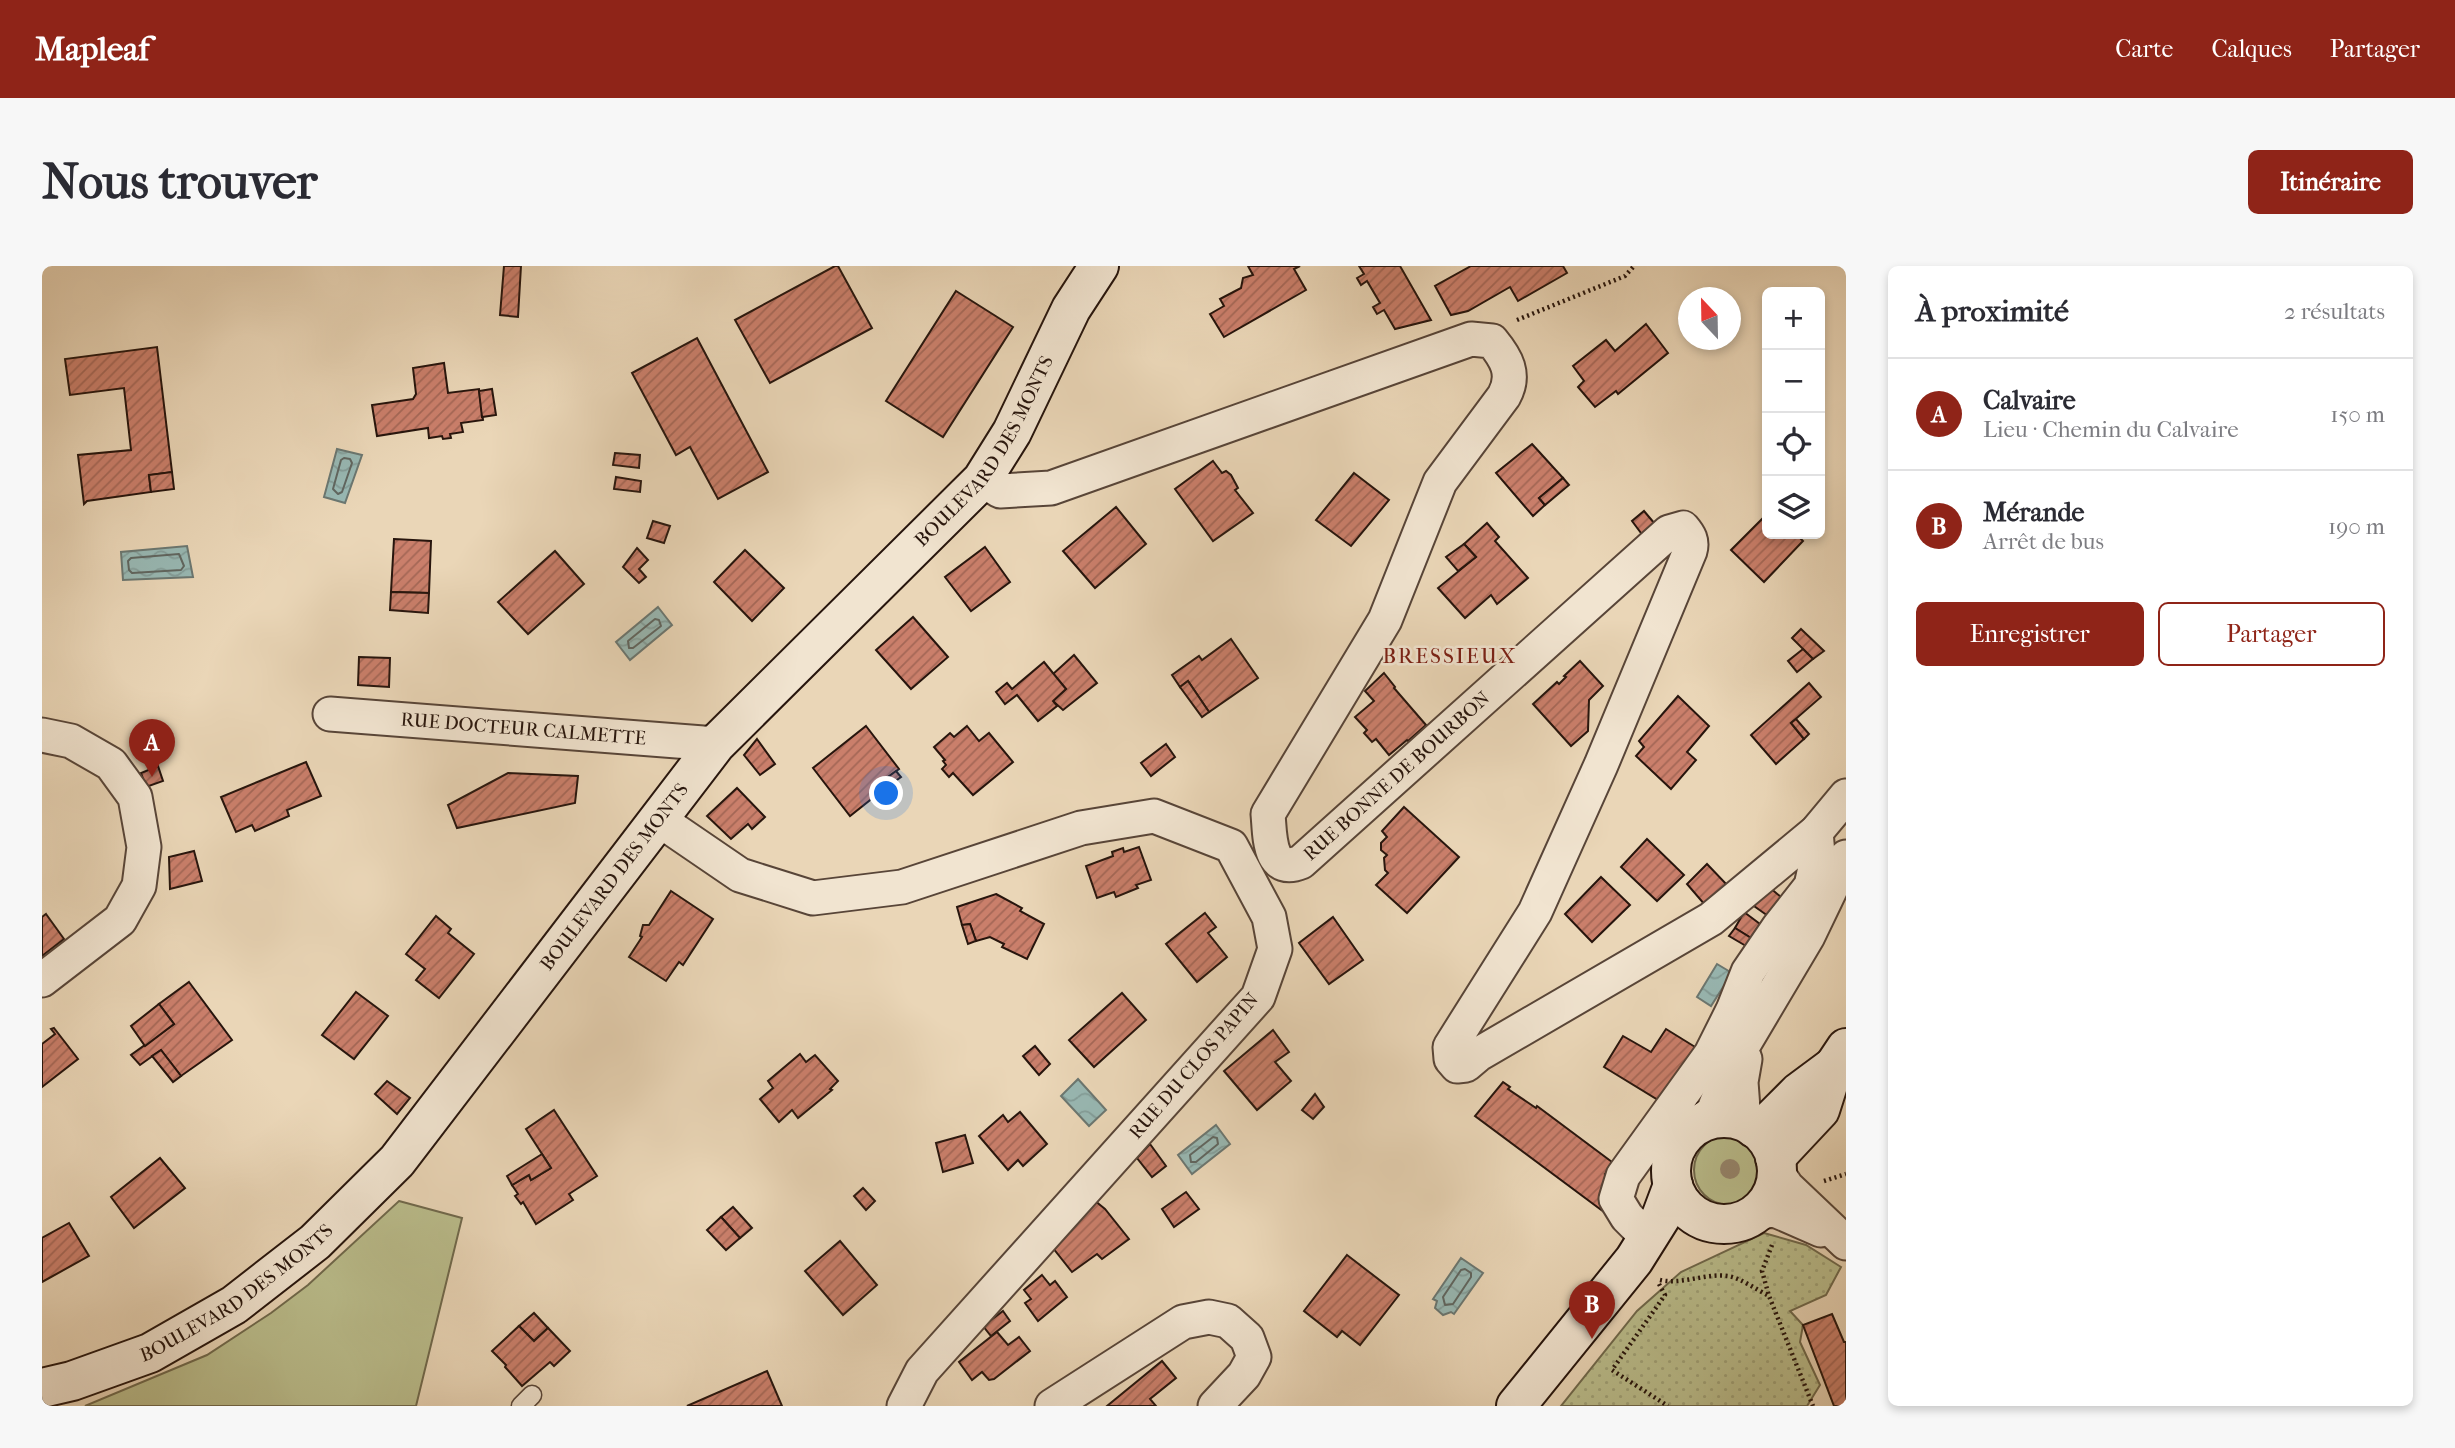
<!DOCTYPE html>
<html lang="fr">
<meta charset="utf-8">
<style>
body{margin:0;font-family:"IM FELL French Canon",serif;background:#f7f7f7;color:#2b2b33}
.controls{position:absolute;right:21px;top:21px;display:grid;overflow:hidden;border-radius:10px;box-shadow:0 4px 10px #0003}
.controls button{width:63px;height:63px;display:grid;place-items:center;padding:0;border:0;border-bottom:2px solid #e1e1e2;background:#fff;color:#2b2b33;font:35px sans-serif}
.compass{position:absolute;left:1636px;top:21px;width:63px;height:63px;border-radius:50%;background:#fff;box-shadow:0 4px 10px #0003;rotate:338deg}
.you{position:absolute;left:845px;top:528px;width:24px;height:24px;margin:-18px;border:5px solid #fff;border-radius:50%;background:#1a73e8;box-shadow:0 0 0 10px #1a73e833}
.badge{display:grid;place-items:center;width:46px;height:46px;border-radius:50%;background:#8f2418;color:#fff;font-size:23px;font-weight:700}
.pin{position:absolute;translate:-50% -58px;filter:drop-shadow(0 2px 4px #0008)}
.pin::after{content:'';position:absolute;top:37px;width:24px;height:21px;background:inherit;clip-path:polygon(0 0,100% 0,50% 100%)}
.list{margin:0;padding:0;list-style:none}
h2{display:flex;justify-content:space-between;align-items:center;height:91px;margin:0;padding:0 28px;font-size:30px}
h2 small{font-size:23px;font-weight:400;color:#7c7c81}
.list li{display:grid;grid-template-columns:46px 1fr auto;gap:21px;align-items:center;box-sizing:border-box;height:112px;padding:0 28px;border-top:2px solid #e1e1e2}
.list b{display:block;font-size:26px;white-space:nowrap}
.list p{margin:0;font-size:23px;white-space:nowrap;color:#7c7c81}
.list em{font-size:23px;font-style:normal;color:#7c7c81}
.actions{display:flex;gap:14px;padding:21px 28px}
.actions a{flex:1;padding:16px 0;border:2px solid #8f2418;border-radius:10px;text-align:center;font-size:24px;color:#8f2418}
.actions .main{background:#8f2418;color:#fff}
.icon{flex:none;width:38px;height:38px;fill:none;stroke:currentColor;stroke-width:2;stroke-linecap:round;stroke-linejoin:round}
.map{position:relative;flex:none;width:1804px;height:1140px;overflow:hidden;border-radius:10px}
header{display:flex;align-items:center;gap:42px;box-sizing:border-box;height:98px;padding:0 35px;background:#8f2418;color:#fff}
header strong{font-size:33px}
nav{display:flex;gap:38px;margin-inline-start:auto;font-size:24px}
.intro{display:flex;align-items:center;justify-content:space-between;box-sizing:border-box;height:168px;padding:0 42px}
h1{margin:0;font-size:49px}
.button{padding:18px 32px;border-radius:10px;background:#8f2418;color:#fff;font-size:24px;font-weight:700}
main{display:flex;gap:42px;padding:0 42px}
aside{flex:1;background:#fff;border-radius:10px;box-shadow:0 4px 10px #0003}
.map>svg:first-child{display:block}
.grass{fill:#babd8c;stroke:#70694c;stroke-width:2}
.park{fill:url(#park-dots);stroke:#70694c;stroke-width:2}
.water{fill:url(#water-waves);stroke:#6b7771;stroke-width:2}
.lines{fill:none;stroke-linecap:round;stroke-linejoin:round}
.shore{stroke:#606660;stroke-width:2}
.building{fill:url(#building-hatch);stroke:#27150d;stroke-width:2}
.lane-casing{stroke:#584538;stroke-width:21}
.street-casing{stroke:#584538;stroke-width:37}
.secondary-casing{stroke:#27150d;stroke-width:42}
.path{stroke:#27150d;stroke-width:4.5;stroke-dasharray:2 3.5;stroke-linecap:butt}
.lane{stroke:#f1e4d0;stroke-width:18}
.street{stroke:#f1e4d0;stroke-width:33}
.secondary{stroke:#f1e4d0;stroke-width:38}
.tree{fill:#97876e}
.labels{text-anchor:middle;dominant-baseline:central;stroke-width:5;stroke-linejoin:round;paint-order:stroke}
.street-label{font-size:19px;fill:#27150d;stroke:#f1e4d0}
.neighbourhood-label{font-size:21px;letter-spacing:2px;fill:#7a1f14;stroke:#f1e4d0}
</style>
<header>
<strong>Mapleaf</strong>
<nav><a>Carte</a><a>Calques</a><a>Partager</a></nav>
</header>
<div class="intro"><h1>Nous trouver</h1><a class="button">Itinéraire</a></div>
<main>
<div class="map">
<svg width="1804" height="1140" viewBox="0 0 1804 1140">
<defs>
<pattern id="park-dots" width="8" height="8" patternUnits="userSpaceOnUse" patternTransform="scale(1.75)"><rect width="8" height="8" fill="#babd8c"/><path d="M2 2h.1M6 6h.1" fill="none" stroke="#a0a278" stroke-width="1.8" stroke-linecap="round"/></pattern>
<pattern id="water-waves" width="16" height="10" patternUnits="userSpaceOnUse" patternTransform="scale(1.75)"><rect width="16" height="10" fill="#98b8b3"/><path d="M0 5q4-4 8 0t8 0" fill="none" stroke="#839d99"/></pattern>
<pattern id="building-hatch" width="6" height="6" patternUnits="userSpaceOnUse" patternTransform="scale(1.75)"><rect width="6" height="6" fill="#ca7f6b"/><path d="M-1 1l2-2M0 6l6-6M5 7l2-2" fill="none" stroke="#a46756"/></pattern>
</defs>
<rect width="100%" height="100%" fill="#ead6b7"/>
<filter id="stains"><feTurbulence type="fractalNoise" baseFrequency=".00286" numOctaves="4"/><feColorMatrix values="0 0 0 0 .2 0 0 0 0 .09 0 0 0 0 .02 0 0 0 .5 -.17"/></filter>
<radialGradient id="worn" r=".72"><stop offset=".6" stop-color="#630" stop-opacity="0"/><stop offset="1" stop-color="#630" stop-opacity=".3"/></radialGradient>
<!-- grass -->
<g class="grass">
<circle cx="1687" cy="904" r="35"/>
<path d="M357 935 420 952 374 1140H43L165 1089 229 1047 266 1019Z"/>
</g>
<!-- park -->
<path class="park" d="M1722 967 1764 979 1799 1001 1784 1029 1748 1045 1761 1059 1758 1076 1778 1119 1765 1140H1519L1595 1045 1639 1006Z"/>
<!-- water -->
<g class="water">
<path d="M295 183 320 189 303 237 282 231Z"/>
<path d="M145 280 151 311 81 314 79 286Z"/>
<path d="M616 341 630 359 588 394 574 376Z"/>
<path d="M1675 698 1690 707 1669 740 1655 731Z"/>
<path d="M1036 813 1064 844 1047 860 1019 830Z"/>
<path d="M1174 859 1188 878 1150 908 1136 889Z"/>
<path d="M1419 992 1441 1007 1412 1048 1409 1046 1401 1049 1393 1042 1395 1035 1391 1033Z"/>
</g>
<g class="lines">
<!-- shore -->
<g class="shore">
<path d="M302 192 308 193 310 197 300 226 296 228 291 223 299 194Z"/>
<path d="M137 288 142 300 139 304 90 307 87 304 86 295 89 292Z"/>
<path d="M613 353 617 354 619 360 591 382H587L586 375Z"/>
<path d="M1171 871 1175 872 1176 878 1154 896H1149L1148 889Z"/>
<path d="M1423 1003 1429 1007V1011L1411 1038 1403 1039 1401 1031 1419 1004Z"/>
</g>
</g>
<!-- building -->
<g class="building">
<path d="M462 0H479L476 51 458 49Z"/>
<path d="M793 0H796L830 62 728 117 693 54Z"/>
<path d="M1206 0H1258L1252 3 1264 24 1182 71 1168 48 1182 40 1178 33 1199 22 1201 12 1211 9Z"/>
<path d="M1317 0H1358L1389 54 1353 63 1342 44 1335 48 1331 41 1338 37 1325 15 1319 19 1315 12 1322 8Z"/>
<path d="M1429 0H1521L1525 7 1476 35 1468 21 1426 45 1409 49 1393 20Z"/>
<path d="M914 25 971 61 901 171 844 135Z"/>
<path d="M1604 58 1626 87 1576 128 1574 125 1553 141 1536 121 1542 115 1531 100 1564 74 1573 85Z"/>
<path d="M655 72 726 206 676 233 648 181 634 189 590 107Z"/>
<path d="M115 81 130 206 107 209 109 226 45 235 42 238 36 189 89 184 82 122 28 129 23 93Z"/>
<path d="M402 97 406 127 437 123 441 154 419 157 421 166 408 168 409 172 401 173 400 170 387 172 386 162 335 170 330 139 371 133 374 128 371 102Z"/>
<path d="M450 123 454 149 440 151 437 125Z"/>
<path d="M1490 178 1521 212 1497 232 1503 239 1491 250 1454 207Z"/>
<path d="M573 187 598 189 597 202 571 199Z"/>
<path d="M1171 195 1180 207 1184 205 1189 209 1196 222 1193 224 1211 247 1171 275 1133 223Z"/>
<path d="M130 206 132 223 109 226 107 209Z"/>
<path d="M1312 207 1347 234 1309 280 1274 254Z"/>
<path d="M574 211 599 215 598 226 572 223Z"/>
<path d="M1521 212 1527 219 1503 239 1497 232Z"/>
<path d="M1074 241 1104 278 1053 322 1021 285Z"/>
<path d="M1602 245 1618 264 1605 275 1590 255Z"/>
<path d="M1725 248V268H1754L1761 275 1722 316 1689 284Z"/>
<path d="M611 255 628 260 622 277 605 272Z"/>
<path d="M1445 257 1457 271 1453 275 1486 312 1455 338 1449 329 1423 352 1396 322 1434 291 1422 278Z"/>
<path d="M352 273 389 275 387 327 349 326Z"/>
<path d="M1422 278 1434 291 1416 305 1404 291Z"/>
<path d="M943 281 968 316 929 345 903 311Z"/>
<path d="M595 282 606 294 597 303 604 311 597 317 581 301Z"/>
<path d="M703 284 742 322 710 355 672 316Z"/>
<path d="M513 285 542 318 486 368 456 336Z"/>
<path d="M349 326 387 327 386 347 348 344Z"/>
<path d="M871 351 906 391 869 423 834 384Z"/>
<path d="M1759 363 1782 385 1771 393 1750 372Z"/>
<path d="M1189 373 1216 412 1167 446 1146 415 1138 421 1130 409 1157 390 1160 394Z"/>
<path d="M1761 383 1771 393 1755 406 1746 395Z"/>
<path d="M1032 389 1055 417 1021 444 1011 435 1024 423 1011 408Z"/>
<path d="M317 391 348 392 347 421 316 419Z"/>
<path d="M1538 395 1561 420 1547 434 1546 465 1529 480 1491 438 1515 416 1517 418 1524 411 1522 410Z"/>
<path d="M1002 396 1024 423 1011 435 1015 440 996 455 975 429 963 438 954 426 965 417 970 423Z"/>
<path d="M1342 407 1353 421 1352 422 1384 459 1366 475 1365 474 1347 489 1334 473 1330 476 1322 467 1325 464 1313 451 1332 435 1323 425Z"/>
<path d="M1146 415 1167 446 1160 451 1138 421Z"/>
<path d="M1767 417 1779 431 1749 457 1762 473 1734 498 1709 469Z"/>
<path d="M1636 430 1667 460 1645 486 1654 494 1629 523 1594 490 1602 481 1597 475Z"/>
<path d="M1754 453 1767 468 1762 473 1749 457Z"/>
<path d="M824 460 857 503 838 517 842 523 808 550 771 502Z"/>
<path d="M925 460 937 475 947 467 971 496 931 529 911 507 907 511 900 503 904 499 901 495 903 494 892 481 908 467 912 471Z"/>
<path d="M715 473 733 498 718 509 702 489Z"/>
<path d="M1124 478 1133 491 1109 510 1099 497Z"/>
<path d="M264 496 279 530 245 544 247 550 213 565 210 559 194 566 179 531Z"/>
<path d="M116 500 121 515 104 521 99 507Z"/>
<path d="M854 505 859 511 842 523 838 517Z"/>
<path d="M466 507 536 510 533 537 415 562 406 539Z"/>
<path d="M695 522 723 551 710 563 706 558 689 573 665 550Z"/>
<path d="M1362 541 1417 591 1365 647 1334 619 1346 607 1343 604 1342 592 1345 589 1339 584V577L1345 571 1340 565Z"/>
<path d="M1605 573 1642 609 1615 635 1579 601Z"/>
<path d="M1097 581 1109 614 1094 619 1096 622 1074 631 1072 626 1055 632 1044 600 1071 590 1070 586 1081 582 1082 586Z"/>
<path d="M152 585 160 615 128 623 127 591Z"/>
<path d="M1665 598 1688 622 1663 639 1645 618Z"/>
<path d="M1559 611 1588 639 1550 676 1523 648Z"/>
<path d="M1727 621 1740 632 1726 650 1712 640Z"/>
<path d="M629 625 671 653 641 699 637 696 624 715 587 691 600 671 598 670 601 659H607Z"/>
<path d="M954 628 980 642 978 645 1002 658 985 693 960 681 962 678 948 671 934 675 928 658 920 659 915 641Z"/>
<path d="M1702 646 1718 658 1709 672 1693 662Z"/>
<path d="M1163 647 1174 661 1166 667 1185 691 1155 716 1124 678Z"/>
<path d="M4 648 22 673 0 690V651Z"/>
<path d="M394 650 409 663 406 667 432 688 397 732 374 714 383 703 364 688Z"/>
<path d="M1291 651 1321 694 1287 718 1257 677Z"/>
<path d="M928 658 934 675 926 678 920 659Z"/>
<path d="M1693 662 1709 672 1704 680 1687 670Z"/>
<path d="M147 716 190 774 139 810 119 784 98 799 89 789 132 758 117 738Z"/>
<path d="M314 726 346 750 312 793 280 769Z"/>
<path d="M1080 727 1104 754 1052 801 1027 774Z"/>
<path d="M117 738 132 758 103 780 89 760Z"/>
<path d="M12 762 36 793 0 821V778L13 768 9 763Z"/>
<path d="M1624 763 1658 784 1626 840 1562 801 1581 770 1609 786Z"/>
<path d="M1231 764 1247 786 1233 796 1249 815 1215 844 1182 805Z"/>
<path d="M993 780 1008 798 997 809 981 790Z"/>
<path d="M119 784 139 810 131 816 110 790Z"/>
<path d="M758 788 764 796 773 789 796 815 788 823 790 824 756 852 750 844 737 856 718 833 731 822 726 815Z"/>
<path d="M345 815 368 832 355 848 333 828Z"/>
<path d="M1461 816 1468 821 1466 823 1494 842 1495 840 1574 899 1563 908 1571 915 1566 949 1433 850Z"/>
<path d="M1273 828 1282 841 1271 853 1260 844Z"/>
<path d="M512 844 555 910 527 928 531 934 494 958 481 936 479 938 473 930 476 928 470 919 487 909 489 914 509 902 484 863Z"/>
<path d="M978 846 1005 878 981 900 976 894 966 904 937 870 961 849 966 856Z"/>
<path d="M923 869 931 897 901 906 894 877Z"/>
<path d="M1108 878 1124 900 1110 911 1095 892Z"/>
<path d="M500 888 509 902 489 914 487 909 470 919 465 910Z"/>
<path d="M118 892 143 922 92 962 69 931Z"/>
<path d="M821 922 833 935 824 944 812 930Z"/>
<path d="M1144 926 1157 943 1132 961 1120 943Z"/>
<path d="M1052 934 1063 943 1087 973 1060 993 1055 988 1030 1006 1011 982Z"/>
<path d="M691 941 710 962 698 972 679 951Z"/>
<path d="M679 951 698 972 684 984 665 964Z"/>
<path d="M27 957 47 990 0 1016V972Z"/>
<path d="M798 975 835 1019 801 1049 763 1005Z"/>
<path d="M1305 989 1357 1029 1318 1079 1300 1065 1295 1071 1262 1045Z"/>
<path d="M1000 1009 1008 1019 1013 1015 1025 1031 996 1055 983 1037 989 1033 982 1024Z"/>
<path d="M961 1045 968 1055 949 1070 941 1060Z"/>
<path d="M492 1047 506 1062 492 1075 477 1060Z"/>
<path d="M1790 1048 1802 1076H1804V1140H1792L1761 1059Z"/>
<path d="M477 1060 492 1075 506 1062 528 1085 512 1100 508 1096 480 1120 463 1101 464 1099 450 1085Z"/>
<path d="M955 1066 966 1079 977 1071 988 1085 952 1113 947 1114 940 1106 930 1114 917 1096Z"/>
<path d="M1120 1095 1134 1112 1108 1133 1114 1140H1065Z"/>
<path d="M725 1105 740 1140H645Z"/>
</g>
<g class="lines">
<defs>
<path id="lane" d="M479 1140 490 1129"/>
<g id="street">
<path id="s1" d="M940 214 958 225 1009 222 1429 73 1450 75C1464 92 1474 108 1462 130L1398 216 1343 354 1226 548C1228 568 1226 610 1259 596L1627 266 1641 262C1647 269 1651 275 1648 285L1559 499 1493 646 1408 781 1409 793 1415 800 1424 799 1437 788 1669 653 1774 566 1804 530"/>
<path id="s2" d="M288 448 674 478"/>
<path d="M0 469 29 475 69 498 93 531 102 581 97 620 78 654 0 714"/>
<path d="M616 553 698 609 771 632 860 621 1039 562 1112 550 1189 580 1227 651 1233 683 1216 731 880 1105 862 1140"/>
<path d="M1702 856 1699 816 1703 793"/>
<path d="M1654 860 1671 846 1690 798 1766 670 1804 591"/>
<path d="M1735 906 1745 921 1804 977"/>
<path d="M1715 946 1733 944 1779 964"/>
<path d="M1606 972 1585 951 1574 933 1581 910 1669 788 1691 744 1706 706 1736 662 1769 620 1776 588 1774 566"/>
<path d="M1010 1140 1141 1056 1167 1051 1186 1055 1205 1072 1212 1091 1202 1109 1173 1140"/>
</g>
<g id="secondary">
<circle cx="1682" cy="905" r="53"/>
<path d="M1712 862 1728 855 1757 826 1792 800"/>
<path d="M1733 892 1778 844 1792 800 1804 782"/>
<path id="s3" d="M0 1122 30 1115 108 1087 192 1039 273 976 355 895 674 478 940 214 970 166 1029 43 1057 0"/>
<path d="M1474 1140 1592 994 1619 951 1631 919"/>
</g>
</defs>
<!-- lane casing -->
<use href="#lane" class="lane-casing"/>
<!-- street casing -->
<use href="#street" class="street-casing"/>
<!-- secondary casing -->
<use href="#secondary" class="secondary-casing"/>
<!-- path -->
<g class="path">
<path d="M1475 54 1583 10 1592 0"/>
<path d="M1782 915 1804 908"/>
<path d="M1730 979 1720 1005 1727 1030 1771 1140"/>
<path d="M1618 1014C1640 1019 1663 1007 1686 1010 1699 1012 1715 1024 1727 1030"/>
<path d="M1617 1018 1623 1029 1570 1104 1626 1140"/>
</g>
<!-- lane -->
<use href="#lane" class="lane"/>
<!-- street -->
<use href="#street" class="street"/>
<!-- secondary -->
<use href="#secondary" class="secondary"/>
</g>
<!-- trees -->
<circle class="tree" cx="1688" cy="903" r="10"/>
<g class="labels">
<!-- street labels -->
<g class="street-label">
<text stroke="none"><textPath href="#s3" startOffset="1353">BOULEVARD DES MONTS</textPath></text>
<text stroke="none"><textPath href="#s2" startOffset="194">RUE DOCTEUR CALMETTE</textPath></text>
<text stroke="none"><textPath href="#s1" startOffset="1283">RUE BONNE DE BOURBON</textPath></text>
<text stroke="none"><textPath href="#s3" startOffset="786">BOULEVARD DES MONTS</textPath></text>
<text transform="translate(1152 800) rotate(-49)">RUE DU CLOS PAPIN</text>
<text stroke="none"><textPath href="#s3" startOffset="219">BOULEVARD DES MONTS</textPath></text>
</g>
<!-- neighbourhood labels -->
<g class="neighbourhood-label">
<text x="1408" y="390">BRESSIEUX</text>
</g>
</g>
<rect width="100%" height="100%" filter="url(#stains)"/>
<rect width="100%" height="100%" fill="url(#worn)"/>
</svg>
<div class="controls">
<button>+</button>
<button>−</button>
<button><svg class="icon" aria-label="locate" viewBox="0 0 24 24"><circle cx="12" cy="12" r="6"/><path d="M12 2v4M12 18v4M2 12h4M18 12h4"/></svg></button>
<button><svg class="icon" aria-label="layers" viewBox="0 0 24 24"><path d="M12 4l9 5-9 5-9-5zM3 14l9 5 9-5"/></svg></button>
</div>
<svg class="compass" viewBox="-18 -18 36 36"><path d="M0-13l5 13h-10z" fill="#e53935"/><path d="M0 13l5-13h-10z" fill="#7c7c81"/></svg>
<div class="you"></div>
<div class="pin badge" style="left:110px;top:511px">A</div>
<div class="pin badge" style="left:1550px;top:1073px">B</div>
</div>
<aside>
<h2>À proximité<small>2 résultats</small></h2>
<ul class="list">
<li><span class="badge">A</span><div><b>Calvaire</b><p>Lieu · Chemin du Calvaire</p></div><em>150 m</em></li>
<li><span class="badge">B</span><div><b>Mérande</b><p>Arrêt de bus</p></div><em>190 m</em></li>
</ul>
<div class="actions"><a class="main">Enregistrer</a><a>Partager</a></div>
</aside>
</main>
